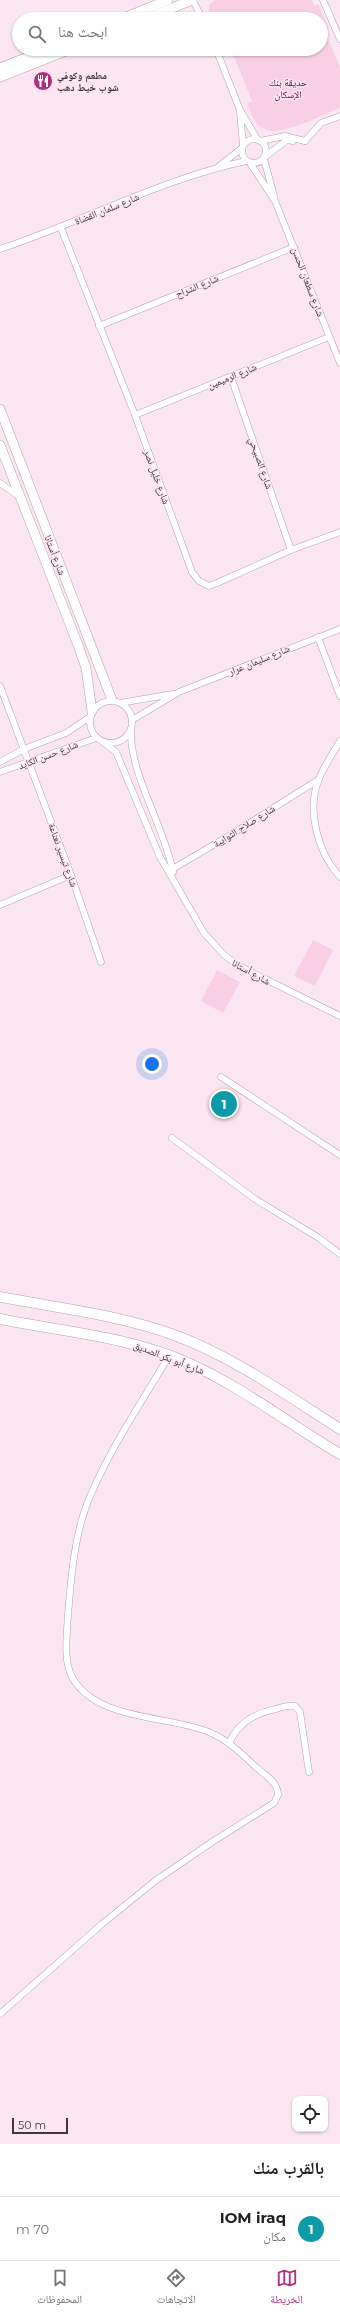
<!DOCTYPE html>
<html lang="ar">
<meta charset="utf-8">
<style>
body{margin:0;font-family:Montserrat,"Noto Naskh Arabic",sans-serif;background:#f2f2f2;color:#202124;direction:rtl}
.controls{position:absolute;right:12px;bottom:12px;display:grid;overflow:hidden;border-radius:8px;box-shadow:0 1px 3px #0004}
.controls button{width:36px;height:36px;display:grid;place-items:center;padding:0;border:0;border-bottom:1px solid #e0e0e0;background:#fff;color:#202124;font:20px sans-serif}
.scale{position:absolute;left:12px;bottom:10px;width:56px;box-sizing:border-box;padding-left:4px;border:2px solid #3f373b;border-top:0;font-size:11px;line-height:14px;white-space:nowrap;color:#3f373b;-webkit-text-stroke:3px #fbe6f1;paint-order:stroke}
.you{position:absolute;left:152px;top:1064px;width:14px;height:14px;margin:-10px;border:3px solid #fff;border-radius:50%;background:#1a73e8;box-shadow:0 0 0 6px #1a73e833}
.badge{display:grid;place-items:center;width:26px;height:26px;border-radius:50%;background:#ac3081;color:#fff;font-size:13px;font-weight:700}
.pin{position:absolute;translate:-50% -50%;border:2px solid #fff;box-shadow:0 1px 4px #0006}
.list{margin:0;padding:0;list-style:none}
h2{display:flex;justify-content:space-between;align-items:center;height:52px;margin:0;padding:0 16px;font-size:17px}
h2 small{font-size:13px;font-weight:400;color:#757577}
.list li{display:grid;grid-template-columns:26px 1fr auto;gap:12px;align-items:center;box-sizing:border-box;height:64px;padding:0 16px;border-top:1px solid #e0e0e0}
.list b{display:block;font-size:15px;white-space:nowrap}
.list p{margin:0;font-size:13px;white-space:nowrap;color:#757577}
.list em{font-size:13px;font-style:normal;color:#757577}
.icon{flex:none;width:22px;height:22px;fill:none;stroke:currentColor;stroke-width:2;stroke-linecap:round;stroke-linejoin:round}
.map{position:relative;flex:none;width:340px;height:2144px;overflow:hidden;direction:ltr}
.search{position:absolute;background:#fff;box-shadow:0 1px 3px #0004;left:12px;right:12px;top:12px;height:44px;display:flex;align-items:center;gap:10px;box-sizing:border-box;padding:0 14px;border-radius:22px;color:#757577;font-size:15px}
.sheet{height:116px;background:#fff}
nav{display:flex;justify-content:space-around;align-items:center;box-sizing:border-box;height:56px;border-top:1px solid #e0e0e0;background:#fff;font-size:11px;color:#757577}
nav a{display:grid;justify-items:center;gap:2px}
nav .on{color:#ac3081}
.map>svg:first-child{display:block}
.green{fill:#f9cfe5}
.lines{fill:none;stroke-linecap:round;stroke-linejoin:round}
.street-casing{stroke:#b5a1ac;stroke-width:7}
.secondary-casing{stroke:#b5a1ac;stroke-width:10}
.primary-casing{stroke:#b5a1ac;stroke-width:11}
.street{stroke:#fff;stroke-width:6}
.secondary{stroke:#fff;stroke-width:9}
.primary{stroke:#fff;stroke-width:10}
.labels{text-anchor:middle;dominant-baseline:central;stroke-width:3;stroke-linejoin:round;paint-order:stroke}
.poi-label{font-size:10px;font-weight:bold;fill:#3f373b;stroke:#fbe6f1;text-anchor:start}
.park-label{font-size:10px;fill:#510b3a;stroke:#fbe6f1}
.street-label{font-size:10px;fill:#3f373b;stroke:#fbe6f1}
</style>
<div class="map">
<svg width="340" height="2144" viewBox="0 0 340 2144">
<rect width="100%" height="100%" fill="#fbe6f1"/>
<!-- green -->
<g class="green">
<path d="M215 0H312L314 6 318 4 329 29 325 31 340 67V108C324 114 279 138 264 129 254 124 251 114 247 104L252 101 231 49H321V19H211L209 13V5Z"/>
<path d="M313 940 333 950 315 986 294 976Z"/>
<path d="M217 970 240 982 223 1013 201 1001Z"/>
</g>
<g class="lines">
<defs>
<g id="street">
<path d="M193 0 202 19"/>
<path d="M323 0 340 39"/>
<path d="M216 49 240 110 257 139"/>
<path d="M240 112 243 145"/>
<circle cx="254" cy="151" r="12"/>
<path d="M260 141 285 136 305 141"/>
<path d="M305 141 321 123 340 116"/>
<path d="M266 156 287 140 293 141"/>
<path d="M264 159 274 196"/>
<path d="M250 163 275 201 340 363"/>
<path d="M219 166 242 148"/>
<path d="M61 228 135 415 192 572 199 581 209 586 217 583 291 550 340 532"/>
<path d="M0 249C82 222 161 179 246 161"/>
<path d="M99 326 294 247"/>
<path d="M231 377 291 550"/>
<path d="M135 415 329 337"/>
<path d="M0 483 20 497"/>
<path d="M318 637 340 696"/>
<path d="M0 686 71 875 101 962"/>
<circle cx="111" cy="722" r="21"/>
<path d="M120 703 173 694"/>
<path d="M132 720 179 692 340 629"/>
<path d="M131 729C129 773 164 825 173 872"/>
<path d="M340 741C333 753 324 766 319 779 306 810 318 853 340 877"/>
<path d="M103 742 116 752 160 857 204 933 224 955 239 966 340 1016"/>
<path d="M0 762 24 749 66 733 90 717"/>
<path d="M0 772 96 738"/>
<path d="M169 871 232 834 318 780"/>
<path d="M0 905 71 875"/>
<path d="M221 1077 340 1155"/>
<path d="M172 1138 255 1199 319 1238 340 1254"/>
<path d="M229 1743C238 1723 255 1713 276 1709 282 1707 289 1705 295 1706L300 1712 309 1772"/>
<path d="M0 2014 102 1924 155 1881 212 1842 274 1803 278 1795C278 1782 266 1776 257 1768 242 1754 228 1740 209 1732 168 1715 96 1721 72 1677 63 1660 67 1634 68 1615 71 1579 74 1538 87 1504 108 1451 140 1405 169 1356"/>
</g>
<g id="secondary">
<path d="M121 19 168 0"/>
<path d="M145 19 192 0"/>
<path d="M0 68 48 49"/>
<path d="M0 77 71 49"/>
<path d="M0 409 112 700"/>
<path d="M0 445 78 645 86 668 92 711"/>
</g>
<g id="primary">
<path d="M0 1297C59 1308 120 1315 177 1336 235 1358 288 1396 340 1429"/>
<path d="M0 1319C63 1332 126 1336 186 1362 241 1386 289 1424 340 1454"/>
</g>
</defs>
<!-- street casing -->
<use href="#street" class="street-casing"/>
<!-- secondary casing -->
<use href="#secondary" class="secondary-casing"/>
<!-- primary casing -->
<use href="#primary" class="primary-casing"/>
<!-- street -->
<use href="#street" class="street"/>
<!-- secondary -->
<use href="#secondary" class="secondary"/>
<!-- primary -->
<use href="#primary" class="primary"/>
</g>
<!-- icons -->
<defs>
<symbol id="restaurant-disc" viewBox="-11 -11 22 22"><circle r="9.5" fill="#ac3081" stroke="#fbe6f1"/><path d="M-5-6h1v4h1v-4h1v4h1v-4h1v5L-1.5 .5V6h-2V.5L-5-1ZM5-6V6H3V1.5H1.5Q1.5-4 5-6Z" fill="#fff"/></symbol>
</defs>
<g fill-rule="evenodd">
<use href="#restaurant-disc" x="32" y="70" width="22" height="22"/>
</g>
<g class="labels">
<!-- poi labels -->
<g class="poi-label">
<text x="57" y="75">مطعم وكوفي<tspan x="57" dy="12">شوب خيط دهب</tspan></text>
</g>
<!-- park labels -->
<g class="park-label">
<text x="288" y="82">حديقة بنك<tspan x="288" dy="12">الإسكان</tspan></text>
</g>
<!-- street labels -->
<g class="street-label">
<text transform="translate(107 209) rotate(-22)">شارع سلمان القضاة</text>
<text transform="translate(308 282) rotate(69)">شارع سطعان الحسن</text>
<text transform="translate(197 286) rotate(-22)">شارع الشراح</text>
<text transform="translate(232 376) rotate(-22)">شارع الرميمين</text>
<text transform="translate(261 463) rotate(71)">شارع الصبيحي</text>
<text transform="translate(157 477) rotate(70)">شارع خليل نصر</text>
<text transform="translate(55 555) rotate(69)">شارع أستانا</text>
<text transform="translate(259 660) rotate(-22)">شارع سليمان عرار</text>
<text transform="translate(48 755) rotate(-21)">شارع حسن الكايد</text>
<text transform="translate(244 826) rotate(-32)">شارع صلاح الثوايبة</text>
<text transform="translate(63 855) rotate(70)">شارع تيسير نعناعة</text>
<text transform="translate(251 972) rotate(29)">شارع أستانا</text>
<text transform="translate(169 1358) rotate(21)">شارع أبو بكر الصديق</text>
</g>
</g>
</svg>
<div class="controls">
<button><svg class="icon" aria-label="locate" viewBox="0 0 24 24"><circle cx="12" cy="12" r="6"/><path d="M12 2v4M12 18v4M2 12h4M18 12h4"/></svg></button>
</div>
<div class="scale">50 m</div>
<div class="you"></div>
<div class="pin badge" style="left:224px;top:1104px;background:#0f9aa8">1</div>
<div class="search"><svg class="icon" aria-label="search" viewBox="0 0 24 24"><circle cx="10" cy="10" r="6"/><path d="M15 15l6 6"/></svg>ابحث هنا</div>
</div>
<section class="sheet">
<h2>بالقرب منك<small></small></h2>
<ul class="list">
<li><span class="badge" style="background:#0f9aa8">1</span><div><b>IOM iraq</b><p>مكان</p></div><em>70 m</em></li>
</ul>
</section>
<nav>
<a class="on"><svg class="icon" aria-label="map" viewBox="0 0 24 24"><path d="M3 6l6-2 6 2 6-2v14l-6 2-6-2-6 2zM9 4v14M15 6v14"/></svg>الخريطة</a>
<a><svg class="icon" aria-label="directions" viewBox="0 0 24 24"><path d="M12 3l9 9-9 9-9-9zM9 14v-3h6M13 9l2 2-2 2"/></svg>الاتجاهات</a>
<a><svg class="icon" aria-label="saved" viewBox="0 0 24 24"><path d="M7 4h10v16l-5-4-5 4z"/></svg>المحفوظات</a>
</nav>
